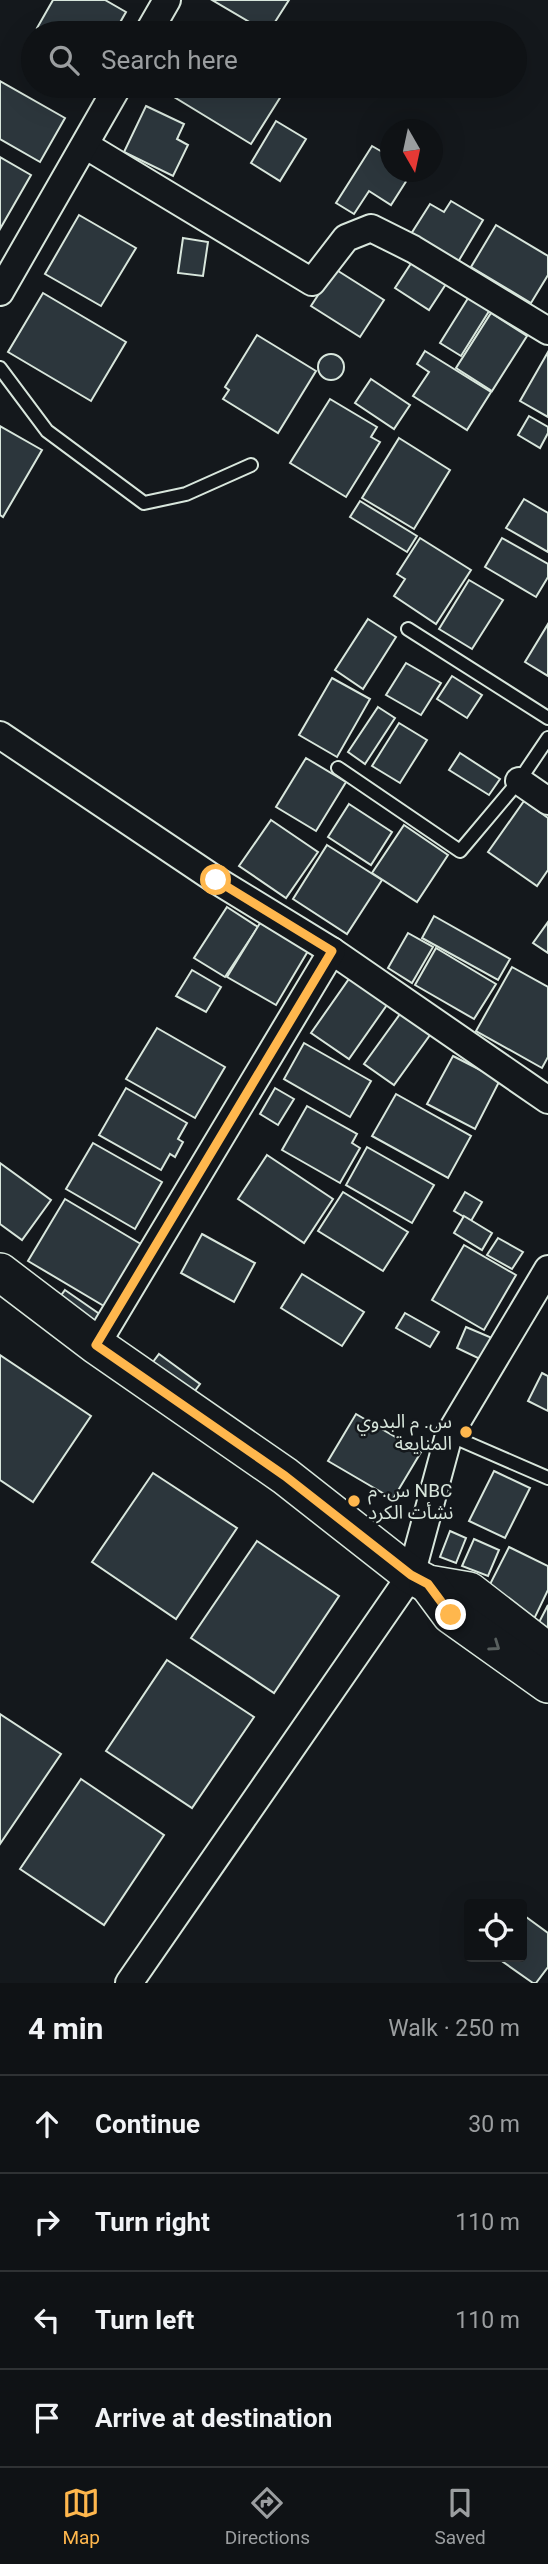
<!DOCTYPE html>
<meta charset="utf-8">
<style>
body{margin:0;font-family:Roboto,"Noto Sans Arabic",sans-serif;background:#1d2022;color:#f1f3f6}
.controls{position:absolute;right:21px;bottom:21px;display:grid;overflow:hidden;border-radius:7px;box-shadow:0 7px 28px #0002}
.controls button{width:63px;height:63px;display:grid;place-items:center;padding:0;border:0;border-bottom:2px solid #2f3234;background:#0f1215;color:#f1f3f6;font:35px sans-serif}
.compass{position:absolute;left:380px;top:119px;width:63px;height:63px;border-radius:50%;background:#0f1215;box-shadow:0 7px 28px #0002;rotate:171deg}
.stop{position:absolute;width:21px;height:21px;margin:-16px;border:5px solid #ffb74d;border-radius:50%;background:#fff}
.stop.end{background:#ffb74d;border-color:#fff;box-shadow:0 2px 7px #0008}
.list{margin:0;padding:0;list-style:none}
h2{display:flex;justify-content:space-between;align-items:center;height:91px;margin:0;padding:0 28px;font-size:30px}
h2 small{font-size:23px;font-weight:400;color:#9b9ea0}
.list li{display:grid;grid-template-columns:46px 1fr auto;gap:21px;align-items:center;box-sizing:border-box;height:98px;padding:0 28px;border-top:2px solid #2f3234}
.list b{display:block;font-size:26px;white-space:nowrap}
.list em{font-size:23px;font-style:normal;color:#9b9ea0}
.icon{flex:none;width:38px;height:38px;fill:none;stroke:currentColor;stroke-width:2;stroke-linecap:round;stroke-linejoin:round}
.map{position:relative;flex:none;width:548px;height:1983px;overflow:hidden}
.search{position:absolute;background:#0f1215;box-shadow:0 7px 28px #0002;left:21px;right:21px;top:21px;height:77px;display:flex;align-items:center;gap:18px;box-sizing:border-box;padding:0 24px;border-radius:38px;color:#9b9ea0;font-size:26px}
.sheet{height:483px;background:#0f1215}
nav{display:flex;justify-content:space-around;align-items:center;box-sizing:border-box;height:98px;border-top:2px solid #2f3234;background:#0f1215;font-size:19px;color:#9b9ea0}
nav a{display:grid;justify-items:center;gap:4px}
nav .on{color:#ffb74d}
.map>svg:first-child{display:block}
.building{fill:#2c363c;stroke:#d8e6dc;stroke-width:2}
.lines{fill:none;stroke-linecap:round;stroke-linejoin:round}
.lane-casing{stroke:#d8e6dc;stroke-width:16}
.street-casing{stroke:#d8e6dc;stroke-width:30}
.secondary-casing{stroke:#d8e6dc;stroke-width:40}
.lane{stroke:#14181c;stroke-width:12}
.street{stroke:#14181c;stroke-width:26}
.secondary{stroke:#14181c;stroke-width:37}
.oneway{stroke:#59605f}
.route{stroke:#ffb74d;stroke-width:9}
.poi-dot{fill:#ffb74d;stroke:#14181c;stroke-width:2.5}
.labels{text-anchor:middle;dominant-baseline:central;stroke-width:5;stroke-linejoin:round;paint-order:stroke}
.poi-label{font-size:19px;fill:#d8e6dc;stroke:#14181c;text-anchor:end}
</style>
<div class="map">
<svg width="548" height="1983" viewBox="0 0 548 1983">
<rect width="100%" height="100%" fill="#14181c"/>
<!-- building -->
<g class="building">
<path d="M53 0H105L126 12 114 33H47L37 28Z"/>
<path d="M212 0H289L268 33Z"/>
<path d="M0 81 65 118 40 162 0 139Z"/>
<path d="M156 86H272L283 93 251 144Z"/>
<path d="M146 106 184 124 177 139 188 145 173 176 124 152Z"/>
<path d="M276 121 306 139 280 181 251 163Z"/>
<path d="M372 146 391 157V172H412L391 205 369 191 354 214 336 203Z"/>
<path d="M0 157 31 175 0 229Z"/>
<path d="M451 201 483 220 458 262 411 234 430 204 444 212Z"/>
<path d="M79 215 136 248 101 306 45 274Z"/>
<path d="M496 225 548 256V275L531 303 471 267Z"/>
<path d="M183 238 208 242 203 276 178 273Z"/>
<path d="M412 262 446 284 429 310 395 288Z"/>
<path d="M335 269 384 300 360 337 311 306Z"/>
<path d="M43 293 126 342 91 401 8 352Z"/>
<path d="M470 295 491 308 461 356 440 343Z"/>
<path d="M491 313 527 336 492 391 456 368Z"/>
<path d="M257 335 316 371 278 433 223 399 229 390 225 387Z"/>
<path d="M425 351 491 392 467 430 413 396 429 372 417 364Z"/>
<path d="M548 352V417L520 401Z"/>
<circle cx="331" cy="367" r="13"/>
<path d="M371 379 410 405 394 429 355 403Z"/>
<path d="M330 399 377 427 371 437 380 442 346 497 290 463Z"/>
<path d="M529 416 548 427V433L540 448 518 435Z"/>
<path d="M0 426 42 450 3 517 0 515Z"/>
<path d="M399 438 450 470 414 529 362 498Z"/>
<path d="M524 499 548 513V552L506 528Z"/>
<path d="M360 501 417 536 407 552 350 517Z"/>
<path d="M420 538 471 570 436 624 394 596 405 579 397 574Z"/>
<path d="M502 538 548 564V577L536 597 485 567Z"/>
<path d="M469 580 503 600 472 649 439 629Z"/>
<path d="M368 619 396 637 363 689 335 670Z"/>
<path d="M548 624V676L525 662Z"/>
<path d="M406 663 441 683 421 715 386 695Z"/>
<path d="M452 676 482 695 467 718 437 699Z"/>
<path d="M332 678 370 699 337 757 299 735Z"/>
<path d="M378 707 395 718 365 764 348 752Z"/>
<path d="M399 723 427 740 400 783 372 766Z"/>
<path d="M460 753 500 779 489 795 449 770Z"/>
<path d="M306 758 346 782 316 831 276 807Z"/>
<path d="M524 801 548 818V870L537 886 488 852Z"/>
<path d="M349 804 392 832 371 865 328 837Z"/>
<path d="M271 820 318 852 286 898 239 866Z"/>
<path d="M404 825 448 855 417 902 372 873Z"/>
<path d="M327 845 382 880 347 934 293 899Z"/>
<path d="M227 907 258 927 225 977 194 958Z"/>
<path d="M434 916 510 959 498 980 422 938Z"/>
<path d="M548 922V953L533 943Z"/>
<path d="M260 923 308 951 276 1005 227 977Z"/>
<path d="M408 933 433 947 412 983 388 968Z"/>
<path d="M436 948 496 984 474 1019 415 985Z"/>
<path d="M512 967 548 987V1057L542 1068 476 1031Z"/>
<path d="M192 970 221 987 206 1012 176 996Z"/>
<path d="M351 976 389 1002 349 1059 311 1033Z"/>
<path d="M400 1014 430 1035 394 1085 364 1064Z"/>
<path d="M157 1028 225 1067 195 1118 126 1079Z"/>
<path d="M304 1043 371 1081 350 1117 284 1079Z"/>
<path d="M453 1056 500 1080 475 1129 427 1104Z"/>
<path d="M126 1088 187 1123 178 1139 183 1142 175 1157 170 1154 161 1170 99 1135Z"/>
<path d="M275 1088 294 1099 278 1125 260 1114Z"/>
<path d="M396 1094 471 1136 448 1178 372 1136Z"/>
<path d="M307 1106 357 1134 352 1143 360 1148 340 1183 282 1150Z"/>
<path d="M93 1143 162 1182 135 1229 66 1189Z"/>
<path d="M367 1147 434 1185 412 1223 346 1185Z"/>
<path d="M267 1155 333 1199 304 1243 238 1199Z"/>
<path d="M0 1163 51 1200 22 1240 0 1224Z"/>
<path d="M343 1192 408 1232 383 1271 318 1231Z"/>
<path d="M465 1192 482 1202 471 1221 454 1211Z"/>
<path d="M65 1199 156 1253 119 1315 28 1261Z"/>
<path d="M464 1216 492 1233 482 1250 454 1233Z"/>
<path d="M202 1234 255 1263 234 1302 181 1273Z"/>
<path d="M498 1238 523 1252 512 1269 487 1255Z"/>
<path d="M464 1245 516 1275 484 1330 432 1300Z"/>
<path d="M302 1274 364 1312 342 1346 281 1308Z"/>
<path d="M65 1290 101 1315 94 1327 57 1301Z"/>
<path d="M405 1313 439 1332 430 1347 396 1328Z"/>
<path d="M466 1327 492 1338 482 1360 457 1348Z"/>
<path d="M159 1354 200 1384 191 1396 150 1366Z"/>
<path d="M0 1355 91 1416 33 1502 0 1480Z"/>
<path d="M542 1373 548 1376V1411L528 1401Z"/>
<path d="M356 1414 421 1452 393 1499 328 1461Z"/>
<path d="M494 1471 530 1488 505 1538 469 1521Z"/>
<path d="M153 1473 237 1528 176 1619 92 1562Z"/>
<path d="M450 1531 466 1538 456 1563 440 1557Z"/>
<path d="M474 1539 499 1550 488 1576 462 1566Z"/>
<path d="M257 1541 339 1596 274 1693 191 1638Z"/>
<path d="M509 1547 548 1566V1590L534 1619 485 1594Z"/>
<path d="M548 1605V1634L536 1628Z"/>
<path d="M167 1660 254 1717 192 1808 106 1751Z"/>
<path d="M0 1714 61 1754 0 1844Z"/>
<path d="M81 1779 164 1835 104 1925 20 1869Z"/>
<path d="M522 1914 548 1933V1967L536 1983H533L496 1957H522Z"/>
</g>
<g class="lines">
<defs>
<g id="lane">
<path d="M0 368 47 431 144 503 186 494 251 465"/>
<path d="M408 629 548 718"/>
<path d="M338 768 460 851 519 781 548 738"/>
<path d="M449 1435 548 1478"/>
</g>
<g id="street">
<path d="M148 33 167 0"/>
<path d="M85 145 312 282 346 238 371 228 413 249 548 331"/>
<path d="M0 292 118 86"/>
<path d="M0 735 216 880 332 951 548 1100"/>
<path d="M519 781 548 801"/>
<path d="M96 1345 332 951"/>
<path d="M129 1983 411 1575 449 1435 548 1269"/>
</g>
<g id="secondary">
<path d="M0 1272 96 1345 285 1476 411 1575 428 1584 469 1591 548 1652"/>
<path d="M428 1584 451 1615 548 1684"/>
</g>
</defs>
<!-- lane casing -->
<use href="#lane" class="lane-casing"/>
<!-- street casing -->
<use href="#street" class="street-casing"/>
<!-- secondary casing -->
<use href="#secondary" class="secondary-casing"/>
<!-- lane -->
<use href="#lane" class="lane"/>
<!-- street -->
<use href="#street" class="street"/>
<!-- secondary -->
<use href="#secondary" class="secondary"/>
</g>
<!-- one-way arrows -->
<defs><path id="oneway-chevron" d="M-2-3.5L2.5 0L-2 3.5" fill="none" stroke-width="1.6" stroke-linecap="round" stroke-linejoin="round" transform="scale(1.75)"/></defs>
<use class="oneway" href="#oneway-chevron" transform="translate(495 1646) rotate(35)"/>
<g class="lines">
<!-- route -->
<path class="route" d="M216 880 332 951 96 1345 285 1476 411 1575 428 1584 451 1615"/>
</g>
<!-- markers -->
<g class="poi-dot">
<circle cx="466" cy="1432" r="7"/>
<circle cx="354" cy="1501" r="7"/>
</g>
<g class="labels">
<!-- poi labels -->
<g class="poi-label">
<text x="452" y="1421">س. م البدوي<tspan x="452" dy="22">المنايعة</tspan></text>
<text x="368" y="1490" text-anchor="start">س. م NBC<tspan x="368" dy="22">نشأت الكرد</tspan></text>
</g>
</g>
</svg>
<div class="controls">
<button><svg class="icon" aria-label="locate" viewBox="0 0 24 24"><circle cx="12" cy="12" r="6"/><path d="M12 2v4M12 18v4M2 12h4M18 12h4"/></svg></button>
</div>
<svg class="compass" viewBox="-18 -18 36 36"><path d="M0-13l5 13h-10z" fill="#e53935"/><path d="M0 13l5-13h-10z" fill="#9b9ea0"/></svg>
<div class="stop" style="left:216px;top:880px"></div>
<div class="stop end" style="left:451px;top:1615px"></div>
<div class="search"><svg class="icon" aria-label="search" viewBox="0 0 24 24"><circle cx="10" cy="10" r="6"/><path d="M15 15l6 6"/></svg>Search here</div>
</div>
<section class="sheet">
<h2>4 min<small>Walk · 250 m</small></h2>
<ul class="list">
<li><svg class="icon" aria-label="ahead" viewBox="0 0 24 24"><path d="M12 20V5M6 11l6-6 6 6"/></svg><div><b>Continue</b></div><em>30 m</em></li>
<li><svg class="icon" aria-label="right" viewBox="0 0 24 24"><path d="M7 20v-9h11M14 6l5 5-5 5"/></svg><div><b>Turn right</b></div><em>110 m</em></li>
<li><svg class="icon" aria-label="left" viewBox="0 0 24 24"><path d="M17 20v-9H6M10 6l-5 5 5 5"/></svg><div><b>Turn left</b></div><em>110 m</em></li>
<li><svg class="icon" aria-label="arrive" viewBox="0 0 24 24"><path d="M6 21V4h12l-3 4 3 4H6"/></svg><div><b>Arrive at destination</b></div></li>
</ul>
</section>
<nav>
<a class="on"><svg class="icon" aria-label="map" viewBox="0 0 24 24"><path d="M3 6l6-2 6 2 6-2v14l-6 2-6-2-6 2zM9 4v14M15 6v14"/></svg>Map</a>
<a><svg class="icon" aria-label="directions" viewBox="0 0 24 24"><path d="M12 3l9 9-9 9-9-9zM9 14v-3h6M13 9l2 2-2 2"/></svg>Directions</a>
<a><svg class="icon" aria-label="saved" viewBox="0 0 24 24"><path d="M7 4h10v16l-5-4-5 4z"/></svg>Saved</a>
</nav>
